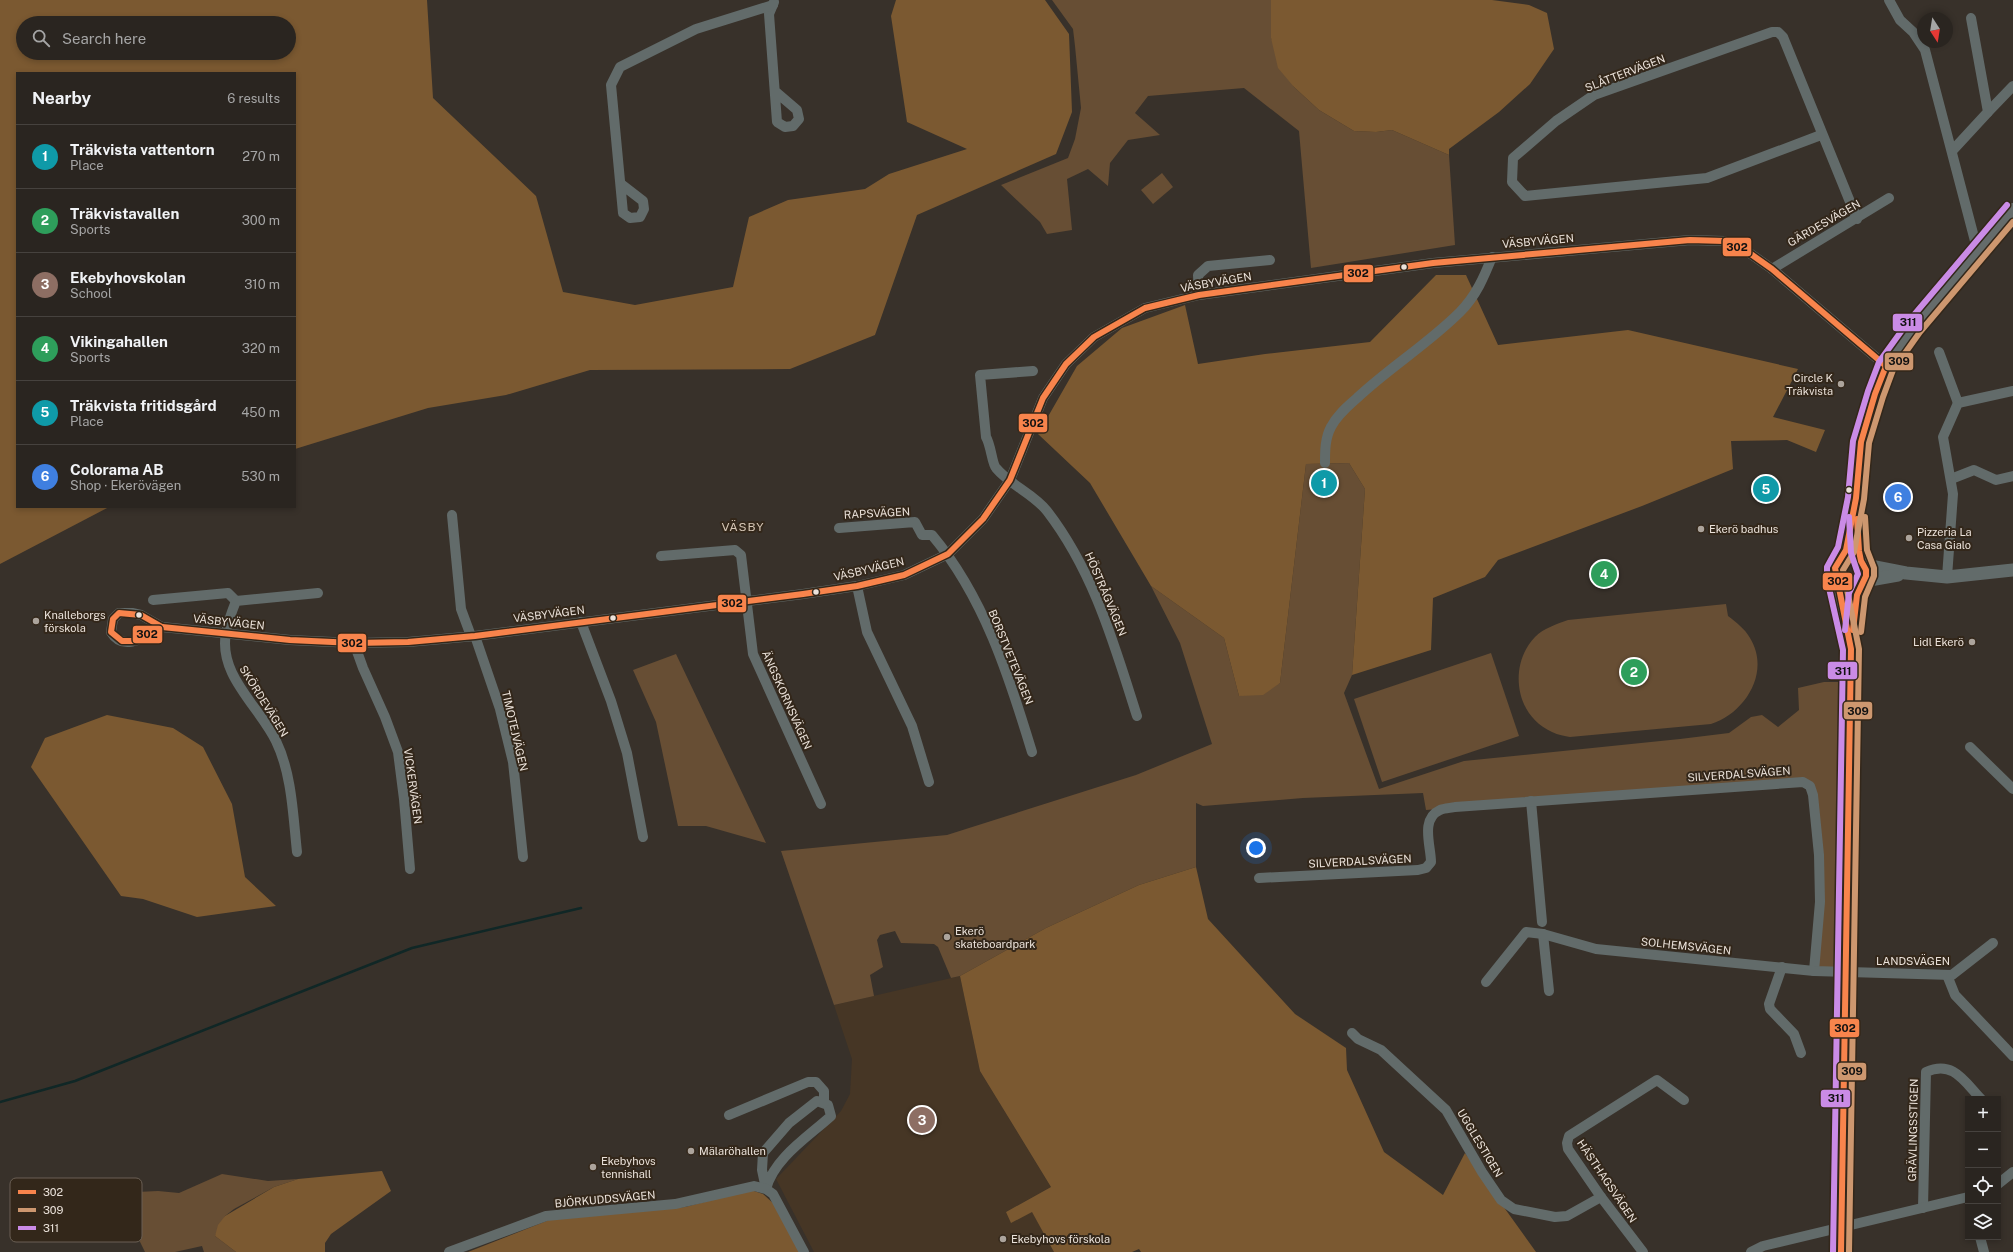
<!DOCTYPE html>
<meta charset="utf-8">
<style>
body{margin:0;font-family:"Public Sans",sans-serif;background:#322d29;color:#f1f3f6}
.controls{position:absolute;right:12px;bottom:12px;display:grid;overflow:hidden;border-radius:0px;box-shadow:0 2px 6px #0003}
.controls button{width:36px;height:36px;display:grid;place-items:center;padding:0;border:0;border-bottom:1px solid #46423e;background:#2a2520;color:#f1f3f6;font:20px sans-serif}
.compass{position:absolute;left:1917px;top:12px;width:36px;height:36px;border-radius:50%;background:#2a2520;box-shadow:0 2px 6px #0003;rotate:168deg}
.you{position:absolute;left:1256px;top:848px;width:14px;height:14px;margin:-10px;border:3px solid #fff;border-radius:50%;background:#1a73e8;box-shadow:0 0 0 6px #1a73e833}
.badge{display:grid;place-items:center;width:26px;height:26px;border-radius:50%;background:#aca49c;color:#fff;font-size:13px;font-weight:700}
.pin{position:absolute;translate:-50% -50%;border:2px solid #fff;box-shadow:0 1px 4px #0006}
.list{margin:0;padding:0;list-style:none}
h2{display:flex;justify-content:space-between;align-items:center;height:52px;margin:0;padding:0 16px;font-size:17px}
h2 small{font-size:13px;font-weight:400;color:#a5a5a5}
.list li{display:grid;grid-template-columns:26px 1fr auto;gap:12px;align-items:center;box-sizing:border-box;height:64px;padding:0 16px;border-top:1px solid #46423e}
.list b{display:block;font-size:15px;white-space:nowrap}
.list p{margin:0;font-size:13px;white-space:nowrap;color:#a5a5a5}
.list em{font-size:13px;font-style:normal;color:#a5a5a5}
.icon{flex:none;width:22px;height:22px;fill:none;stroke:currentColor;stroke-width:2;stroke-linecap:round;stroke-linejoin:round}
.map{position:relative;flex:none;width:2013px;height:1252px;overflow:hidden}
.search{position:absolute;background:#2a2520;box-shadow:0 2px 6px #0003;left:16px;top:16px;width:280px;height:44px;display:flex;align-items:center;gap:10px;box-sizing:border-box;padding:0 14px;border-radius:22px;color:#a5a5a5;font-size:15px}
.panel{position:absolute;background:#2a2520;box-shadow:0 2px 6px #0003;left:16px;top:72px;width:280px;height:436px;border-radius:0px}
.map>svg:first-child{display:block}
.built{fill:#463625}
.green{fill:#674e34}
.forest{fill:#7b5931;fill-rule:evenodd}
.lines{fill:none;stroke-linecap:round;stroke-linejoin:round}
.stream{stroke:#102726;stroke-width:2.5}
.minor{stroke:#626b6a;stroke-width:10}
.tertiary{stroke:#626b6a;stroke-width:13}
.secondary{stroke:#656c6b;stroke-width:14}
.bus-1-casing{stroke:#33271a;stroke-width:9}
.bus-2-casing{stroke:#33271a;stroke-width:9}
.bus-3-casing{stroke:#33271a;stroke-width:9}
.bus-1{stroke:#f8844c;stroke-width:6}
.bus-2{stroke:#cd976f;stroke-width:6}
.bus-3{stroke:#ca8be6;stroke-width:6}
.bus-dot{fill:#ebe2da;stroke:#33271a;stroke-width:1.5}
.poi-dot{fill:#aca49c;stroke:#33271a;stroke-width:1.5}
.labels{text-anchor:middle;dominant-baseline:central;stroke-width:4;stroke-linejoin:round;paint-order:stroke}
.street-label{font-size:11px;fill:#ebe2da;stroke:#33271a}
.poi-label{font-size:11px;fill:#ebe2da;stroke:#33271a;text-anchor:start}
.neighbourhood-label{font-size:12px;letter-spacing:1px;fill:#d7c8b7;stroke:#33271a}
.key{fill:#33271a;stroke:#6a5f54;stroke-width:1}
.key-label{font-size:11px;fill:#ebe2da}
.line-badge{stroke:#33271a;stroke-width:1.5}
.pale-badge-label{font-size:11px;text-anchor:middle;font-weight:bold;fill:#111}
</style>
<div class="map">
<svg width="2013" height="1252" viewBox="0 0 2013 1252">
<rect width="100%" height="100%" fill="#38312a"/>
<!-- built -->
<path class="built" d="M960 976 980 1071 1051 1187 1006 1212 1032 1211 1054 1252H814L776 1179 841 1111 850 1094 852 1059 834 1005Z"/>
<!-- green -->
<g class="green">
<path d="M1052 0H1271V38L1294 87 1319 110 1354 131 1376 132 1392 130 1449 155 1455 245 1311 268 1299 131 1244 88 1148 96 1135 113 1160 135 1128 140 1110 163 1108 186 1088 169 1067 179 1072 230 1047 234 1040 222 1001 185 1068 158 1075 139 1081 108 1075 46 1073 29Z"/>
<path d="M1162 173 1173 187 1153 204 1141 190Z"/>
<path d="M1349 463 1365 489 1352 675 1344 693 1379 789 1464 761 1680 739 1729 733 1751 717 1762 715 1778 727 1799 710 1798 688 1824 682H1850L1846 972 1814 971 1820 902 1810 786 1531 801 1426 810 1423 793 1303 798 1203 806 1196 803V867L1139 885 1046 928 960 976 951 978 938 947 934 944 901 943 895 931 880 935 877 940 883 967 870 975 874 996 834 1005 781 851 947 835 1136 775 1212 744 1180 643 1151 586 1224 638 1239 696 1280 683 1306 464Z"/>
<path d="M1726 604 1728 616C1736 622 1745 629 1750 638 1771 672 1745 713 1711 724L1570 737C1565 736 1558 735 1552 732 1515 716 1508 665 1535 637 1544 628 1557 624 1568 620Z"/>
<path d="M1491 653 1519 736 1382 782 1354 699Z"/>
<path d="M676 654 766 843 706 826H678L656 722 633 670Z"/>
<path d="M222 1174 268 1181 298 1179 274 1187 234 1209 225 1216 215 1236 236 1252H204L202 1246 175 1252H145L116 1193 158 1191 179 1193Z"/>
</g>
<!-- forest -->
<g class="forest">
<path d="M0 0H427L433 98 536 196 563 292 635 305 733 287 749 217 788 200 865 189 889 174 967 149 907 122 891 16 896 0H1045L1069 34 1072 112 1056 154 917 215 875 335 790 369 590 370 506 395 428 408 295 449V73H17V507H109L0 564ZM23 23H289V53H23Z"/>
<path d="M1271 0H1492L1529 5 1547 13 1554 49 1530 84 1499 112 1449 149V155L1392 130 1376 132 1354 131 1319 110 1294 87 1278 68 1271 38Z"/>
<path d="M1436 275H1466L1498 345 1628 330 1798 369 1773 417 1825 430 1816 452 1787 440 1731 441 1733 469 1642 506 1498 560 1485 577 1433 598 1431 650 1352 675 1365 489 1349 463 1306 464 1280 683 1263 695 1239 696 1224 638 1151 586 1090 483 1038 434 1077 366 1122 328 1185 305 1198 364 1265 354 1370 342Z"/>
<path d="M107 715 173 728 203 747 232 804 245 877 276 906 197 917 143 899 121 896 31 767 45 738Z"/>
<path d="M1196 867 1208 919 1295 1014 1346 1048 1347 1070 1384 1152 1443 1195 1465 1153 1536 1252H1141L1139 1249 1132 1252H1054L1032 1212 1011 1223 1006 1212 1051 1187 980 1071 960 976 1046 928 1139 885Z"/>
<path d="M382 1171 391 1191 331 1234 325 1243V1252H236L215 1236 218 1225 225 1216 274 1187 298 1179Z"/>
<path d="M751 1190 763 1194 774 1204 800 1252H468L549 1220 685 1207Z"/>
</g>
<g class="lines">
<!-- stream -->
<path class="stream" d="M0 1102 75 1081 412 948 581 908"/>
<!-- minor -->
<g class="minor">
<path d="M1889 0 1900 20 1913 32 1925 50 1975 241 1982 248"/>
<path d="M774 2 769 14 777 122 785 127 793 126 799 119 797 110 776 92"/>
<path d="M1988 112 2013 86"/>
<path d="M1821 135 1707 178 1525 196 1512 182 1513 158 1556 121 1594 95 1772 32H1778L1783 37 1857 219"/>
<path d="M1952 151 1988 112 1971 18"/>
<path d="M621 184 643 201 644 209 640 217 630 218 623 213 611 85 620 67 696 29 773 5"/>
<path d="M1772 269 1889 198"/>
<path d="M1199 295 1198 275 1208 266 1270 260"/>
<path d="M1939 352 1958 403"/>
<path d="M1033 371 980 375 986 437C991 445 992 464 996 468 1010 485 1034 494 1047 511 1094 572 1114 644 1137 716"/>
<path d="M1325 463C1325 451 1325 438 1331 427 1337 415 1348 406 1357 398 1390 367 1428 344 1460 312 1476 296 1484 277 1492 257"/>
<path d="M1951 479 1974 470 1996 480 2013 476"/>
<path d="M452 515 461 609 471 636"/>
<path d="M839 528 915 522 922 535H932C984 597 1009 676 1032 752"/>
<path d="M661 556 735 550 741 555 753 654 821 804"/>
<path d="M1947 577 1953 494 1943 437 1958 403 2013 391"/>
<path d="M857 586 867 632 912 726 929 782"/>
<path d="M153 600 228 593 236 601"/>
<path d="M581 622 611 701 627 753 643 837"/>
<path d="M162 627C146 636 124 653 111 632L113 619 119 613H132L141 615 162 627 290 640 354 643 408 642 475 636 803 594 857 586 904 575 948 554 983 519 1010 480 1043 398 1066 364 1094 337 1145 308 1199 295 1433 263 1690 240 1724 241 1748 252 1772 269 1886 366"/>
<path d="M475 636 500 709 513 762 523 857"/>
<path d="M354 643 363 668 385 717 398 752 404 799 410 869"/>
<path d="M1970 747 2013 789"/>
<path d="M1531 801 1542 922"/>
<path d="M297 852C293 815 292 774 276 741 259 706 218 675 226 633 228 622 232 611 236 601L318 593"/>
<path d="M1259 878 1418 870 1426 868 1431 862C1431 846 1420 819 1440 810 1444 808 1451 808 1455 807L1803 782 1810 786 1813 795 1819 855 1820 902 1814 971"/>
<path d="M1543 934 1549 991"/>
<path d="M1782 967 1769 1004 1770 1009 1794 1034 1801 1053"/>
<path d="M1947 975 1955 995 2013 1056"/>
<path d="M1486 982 1526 932 1543 934 1596 949 1814 971 1952 975 1993 943"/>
<path d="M1352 1033 1358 1039 1381 1050 1446 1110 1482 1172 1501 1200 1514 1209 1555 1217 1567 1216 1601 1197"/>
<path d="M817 1101 828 1105 831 1116C808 1137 774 1158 766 1189L762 1170 763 1153 789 1123Z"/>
<path d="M729 1115 808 1082H816L824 1091V1103"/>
<path d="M1998 1184 2013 1172"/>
<path d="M1923 1208 1926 1072C1953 1060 1964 1081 1981 1099"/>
<path d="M1980 1237 1984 1252"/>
<path d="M449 1252 546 1216 675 1204 754 1186 766 1189 773 1194 804 1252"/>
<path d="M1643 1252 1601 1197 1568 1149 1567 1143 1569 1136 1657 1080 1684 1100"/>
<path d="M1751 1252 1763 1246 1968 1197"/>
</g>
<!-- tertiary -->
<g class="tertiary">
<path d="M1865 565 1906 573 1947 577 2013 570"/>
<path d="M1864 581 1898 575"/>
</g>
<!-- secondary -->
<g class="secondary">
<path d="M1857 517 1861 561"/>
<circle cx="1851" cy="573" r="16"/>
<path d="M1841 560 1846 550 1856 498 1861 442 1875 394 1886 366 1914 327 2013 210"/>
<path d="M1837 582 1848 634"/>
<path d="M1841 1252 1851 649 1856 603 1860 586"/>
</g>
<defs>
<g id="bus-1">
<path d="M119 613 141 615 162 627 135 641H122L111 632 113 619Z"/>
<path d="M162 627 290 640 354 643 408 642 475 636 803 594 857 586 904 575 948 554 983 519 1010 480 1043 398 1066 364 1094 337 1145 308 1199 295 1433 263 1690 240 1724 241 1748 252 1772 269 1886 366"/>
<path d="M1853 630 1857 595 1866 576V570L1861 561 1859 551 1857 519"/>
<path d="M1841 1252 1851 649 1835 568 1846 550 1856 498 1861 442 1875 394 1886 366"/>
</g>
<g id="bus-2">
<path d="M1861 632 1865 597 1874 576V568L1867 550 1865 517"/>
<path d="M1849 1252 1859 649 1843 570 1854 552 1864 499 1869 443 1883 397 1893 370 1920 332 2013 222"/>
</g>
<g id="bus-3">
<path d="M1845 630 1849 593 1858 574 1851 553 1849 517"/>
<path d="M1833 1252 1843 650 1827 579V567L1838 547 1848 497 1853 441 1868 391 1879 362 1908 322 2007 205"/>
</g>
</defs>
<!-- bus-1 casing -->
<use href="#bus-1" class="bus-1-casing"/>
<!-- bus-2 casing -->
<use href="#bus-2" class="bus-2-casing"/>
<!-- bus-3 casing -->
<use href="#bus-3" class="bus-3-casing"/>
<!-- bus-1 -->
<use href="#bus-1" class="bus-1"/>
<!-- bus-2 -->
<use href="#bus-2" class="bus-2"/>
<!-- bus-3 -->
<use href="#bus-3" class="bus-3"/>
</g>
<!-- markers -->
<g class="bus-dot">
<circle cx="1404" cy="267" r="3.5"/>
<circle cx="1849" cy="490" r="3.5"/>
<circle cx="816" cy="592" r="3.5"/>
<circle cx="139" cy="615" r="3.5"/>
<circle cx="613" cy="618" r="3.5"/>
</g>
<g class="poi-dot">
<circle cx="1841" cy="384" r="4"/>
<circle cx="1701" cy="529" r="4"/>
<circle cx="1909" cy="538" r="4"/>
<circle cx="36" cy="621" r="4"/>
<circle cx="1972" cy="642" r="4"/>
<circle cx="947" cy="937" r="4"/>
<circle cx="691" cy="1151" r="4"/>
<circle cx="593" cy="1167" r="4"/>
<circle cx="1003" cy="1239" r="4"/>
</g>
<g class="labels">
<!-- street labels -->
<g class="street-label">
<text transform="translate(1625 73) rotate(-21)">SLÅTTERVÄGEN</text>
<text transform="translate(1824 223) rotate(-30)">GÄRDESVÄGEN</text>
<text transform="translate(1538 241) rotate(-5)">VÄSBYVÄGEN</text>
<text transform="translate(1216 282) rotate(-10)">VÄSBYVÄGEN</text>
<text transform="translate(877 513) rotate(-3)">RAPSVÄGEN</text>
<text transform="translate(869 569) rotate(-13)">VÄSBYVÄGEN</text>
<text transform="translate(1106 594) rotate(67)">HÖSTRÅGVÄGEN</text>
<text transform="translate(549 614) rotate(-7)">VÄSBYVÄGEN</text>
<text transform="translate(229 622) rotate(6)">VÄSBYVÄGEN</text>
<text transform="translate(1011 657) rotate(68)">BORSTVETEVÄGEN</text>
<text transform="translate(787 700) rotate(66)">ÄNGSKORNSVÄGEN</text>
<text transform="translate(264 701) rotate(58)">SKÖRDEVÄGEN</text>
<text transform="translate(515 731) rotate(77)">TIMOTEJVÄGEN</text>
<text transform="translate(1739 774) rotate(-4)">SILVERDALSVÄGEN</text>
<text transform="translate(413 786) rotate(82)">VICKERVÄGEN</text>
<text transform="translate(1360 861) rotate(-3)">SILVERDALSVÄGEN</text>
<text transform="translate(1686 946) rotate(6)">SOLHEMSVÄGEN</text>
<text x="1913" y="961">LANDSVÄGEN</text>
<text transform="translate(1913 1130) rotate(-89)">GRÄVLINGSSTIGEN</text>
<text transform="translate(1480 1143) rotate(59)">UGGLESTIGEN</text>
<text transform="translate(1607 1181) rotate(56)">HÄSTHAGSVÄGEN</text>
<text transform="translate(605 1199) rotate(-5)">BJÖRKUDDSVÄGEN</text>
</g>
<!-- poi labels -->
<g class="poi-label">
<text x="1833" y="378" text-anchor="end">Circle K<tspan x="1833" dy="13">Träkvista</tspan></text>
<text x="1709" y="529">Ekerö badhus</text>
<text x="1917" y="532">Pizzeria La<tspan x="1917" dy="13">Casa Gialo</tspan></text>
<text x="44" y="615">Knalleborgs<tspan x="44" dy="13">förskola</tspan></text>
<text x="1964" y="642" text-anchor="end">Lidl Ekerö</text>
<text x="955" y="931">Ekerö<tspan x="955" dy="13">skateboardpark</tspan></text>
<text x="699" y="1151">Mälaröhallen</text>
<text x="601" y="1161">Ekebyhovs<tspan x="601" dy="13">tennishall</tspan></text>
<text x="1011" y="1239">Ekebyhovs förskola</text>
</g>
<!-- neighbourhood labels -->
<g class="neighbourhood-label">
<text x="743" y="527">VÄSBY</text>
</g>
</g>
<!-- legend -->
<rect x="10" y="1178" width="132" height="64" rx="6" class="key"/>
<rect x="18" y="1190" width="18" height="4" fill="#f8844c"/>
<rect x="18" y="1208" width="18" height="4" fill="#cd976f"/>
<rect x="18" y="1226" width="18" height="4" fill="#ca8be6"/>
<g class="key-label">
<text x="43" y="1196">302</text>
<text x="43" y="1214">309</text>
<text x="43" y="1232">311</text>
</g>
<g class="line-badge">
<rect x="1722" y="237" width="30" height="20" rx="4" fill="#f8844c"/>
<rect x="1343" y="264" width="31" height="19" rx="4" fill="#f8844c"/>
<rect x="1892" y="313" width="31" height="19" rx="4" fill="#ca8be6"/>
<rect x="1884" y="352" width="30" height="19" rx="4" fill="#cd976f"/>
<rect x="1018" y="413" width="30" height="20" rx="4" fill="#f8844c"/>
<rect x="1822" y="572" width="31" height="19" rx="4" fill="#f8844c"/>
<rect x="717" y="594" width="30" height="19" rx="4" fill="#f8844c"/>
<rect x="132" y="625" width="31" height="19" rx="4" fill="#f8844c"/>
<rect x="337" y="633" width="30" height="20" rx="4" fill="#f8844c"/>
<rect x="1827" y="661" width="31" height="19" rx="4" fill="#ca8be6"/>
<rect x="1843" y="701" width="30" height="19" rx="4" fill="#cd976f"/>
<rect x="1829" y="1018" width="31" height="20" rx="4" fill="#f8844c"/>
<rect x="1837" y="1062" width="30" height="19" rx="4" fill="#cd976f"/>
<rect x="1820" y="1089" width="31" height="19" rx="4" fill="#ca8be6"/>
</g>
<g class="pale-badge-label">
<text x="1737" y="251">302</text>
<text x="1358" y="277">302</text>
<text x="1908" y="326">311</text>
<text x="1899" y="365">309</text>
<text x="1033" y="427">302</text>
<text x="1838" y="585">302</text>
<text x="732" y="607">302</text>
<text x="147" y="638">302</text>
<text x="352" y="647">302</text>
<text x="1843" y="675">311</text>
<text x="1858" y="715">309</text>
<text x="1845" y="1032">302</text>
<text x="1852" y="1075">309</text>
<text x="1836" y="1102">311</text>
</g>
</svg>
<div class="controls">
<button>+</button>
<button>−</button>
<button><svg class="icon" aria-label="locate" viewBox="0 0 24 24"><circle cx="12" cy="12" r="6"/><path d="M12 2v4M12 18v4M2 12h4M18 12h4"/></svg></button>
<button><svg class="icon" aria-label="layers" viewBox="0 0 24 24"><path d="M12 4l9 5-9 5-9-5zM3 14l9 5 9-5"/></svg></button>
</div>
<svg class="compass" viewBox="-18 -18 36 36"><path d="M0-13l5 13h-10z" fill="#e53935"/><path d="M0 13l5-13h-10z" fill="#a5a5a5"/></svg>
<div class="you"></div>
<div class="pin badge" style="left:1324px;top:483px;background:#0f9aa8">1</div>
<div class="pin badge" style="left:1634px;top:672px;background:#2e9e5b">2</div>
<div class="pin badge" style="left:922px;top:1120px;background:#8d6e63">3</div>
<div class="pin badge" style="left:1604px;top:574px;background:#2e9e5b">4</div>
<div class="pin badge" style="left:1766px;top:489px;background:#0f9aa8">5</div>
<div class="pin badge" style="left:1898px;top:497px;background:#3f7fe0">6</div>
<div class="search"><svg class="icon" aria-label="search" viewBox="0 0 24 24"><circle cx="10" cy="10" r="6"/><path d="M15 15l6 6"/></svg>Search here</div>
<section class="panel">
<h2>Nearby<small>6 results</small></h2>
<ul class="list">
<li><span class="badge" style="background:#0f9aa8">1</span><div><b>Träkvista vattentorn</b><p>Place</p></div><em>270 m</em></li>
<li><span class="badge" style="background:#2e9e5b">2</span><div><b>Träkvistavallen</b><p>Sports</p></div><em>300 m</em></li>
<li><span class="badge" style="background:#8d6e63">3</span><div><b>Ekebyhovskolan</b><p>School</p></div><em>310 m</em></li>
<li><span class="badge" style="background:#2e9e5b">4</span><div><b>Vikingahallen</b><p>Sports</p></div><em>320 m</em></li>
<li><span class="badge" style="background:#0f9aa8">5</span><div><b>Träkvista fritidsgård</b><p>Place</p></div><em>450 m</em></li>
<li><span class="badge" style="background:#3f7fe0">6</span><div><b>Colorama AB</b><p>Shop · Ekerövägen</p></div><em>530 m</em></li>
</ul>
</section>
</div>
